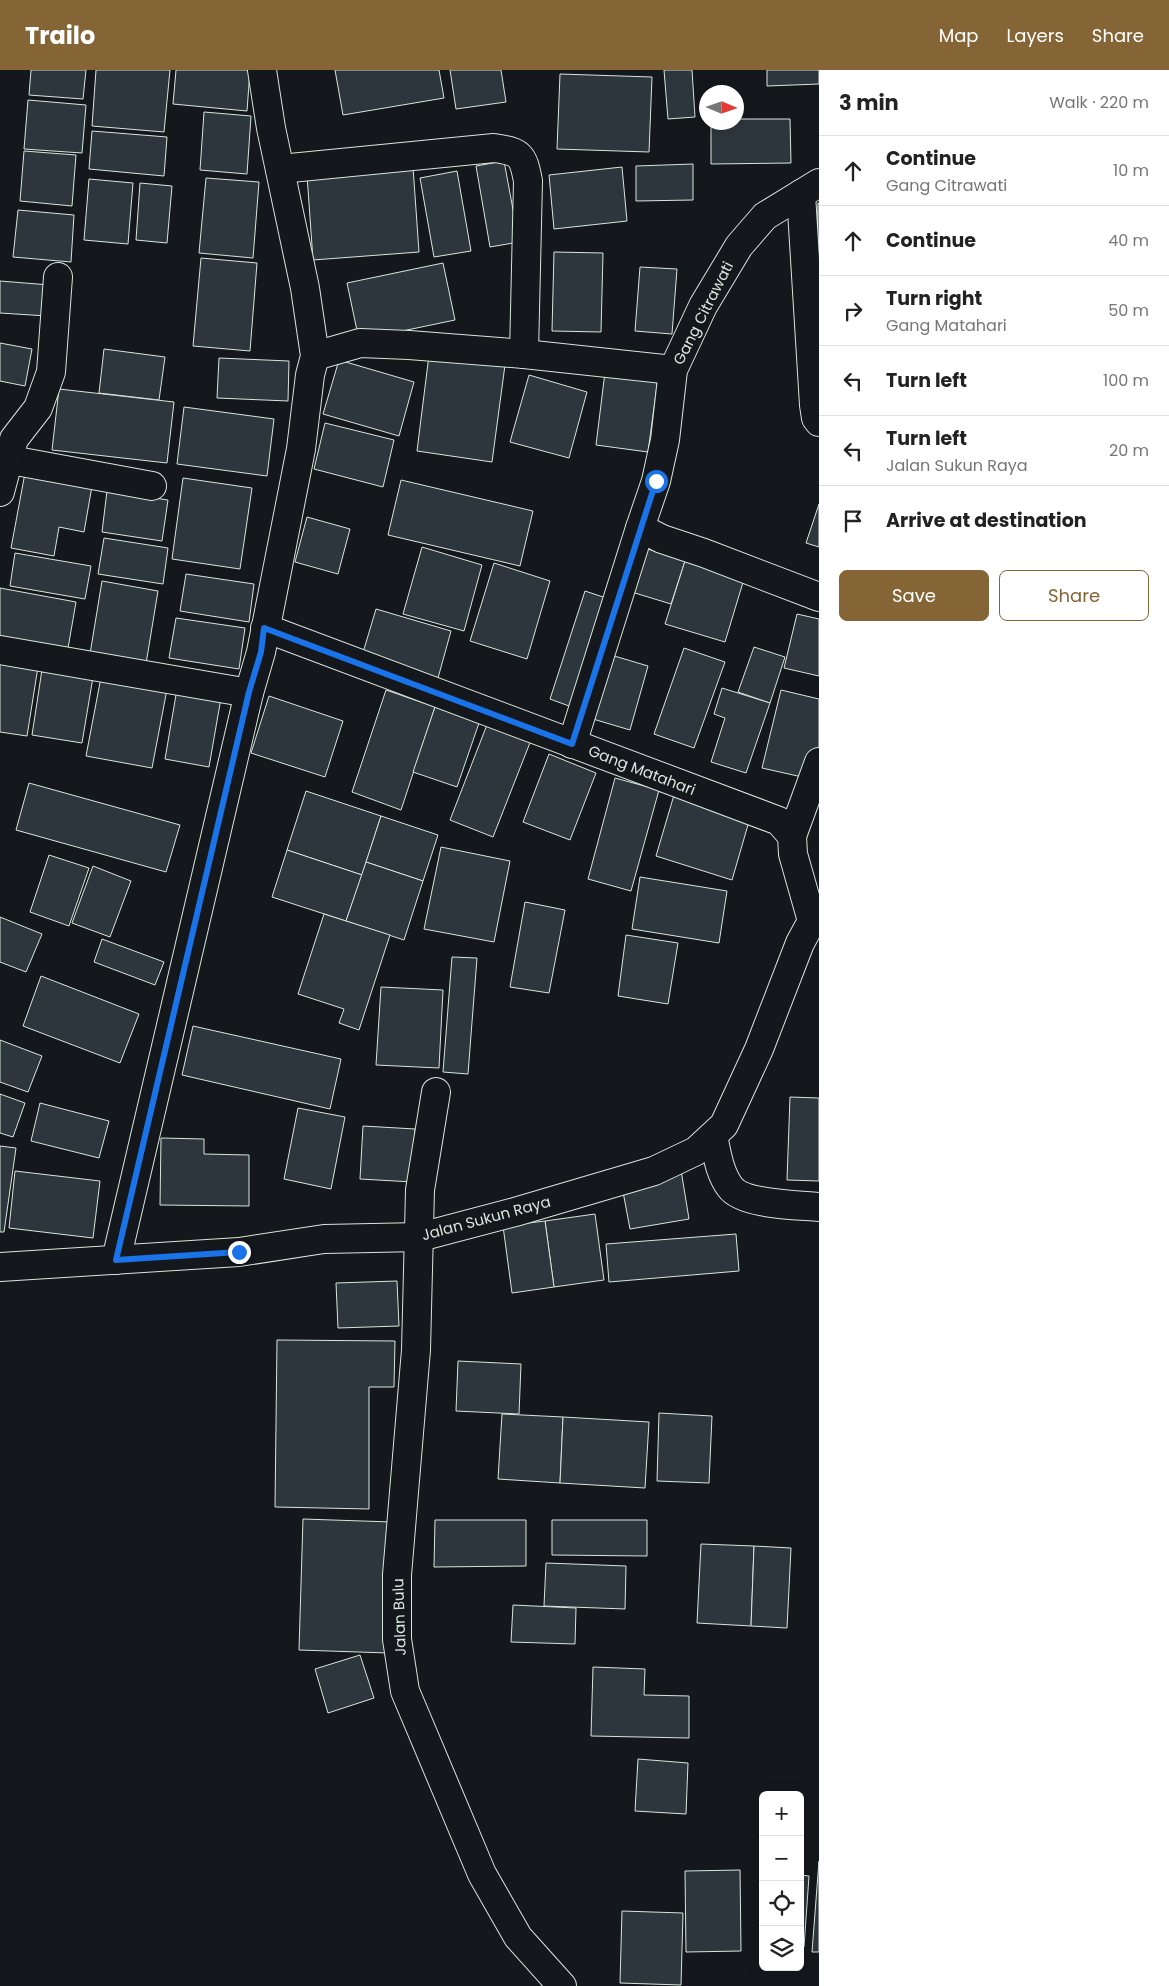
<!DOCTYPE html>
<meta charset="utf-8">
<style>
body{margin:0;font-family:Poppins,sans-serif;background:#f6f6f6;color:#222}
.controls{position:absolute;right:15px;bottom:15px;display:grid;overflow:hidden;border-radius:8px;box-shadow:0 2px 12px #0003}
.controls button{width:45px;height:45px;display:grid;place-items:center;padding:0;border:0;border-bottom:1px solid #e0e0e0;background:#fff;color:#222;font:25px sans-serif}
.compass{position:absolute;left:699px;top:15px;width:45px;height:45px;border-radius:50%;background:#fff;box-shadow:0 2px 12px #0003;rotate:92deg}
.stop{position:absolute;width:15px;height:15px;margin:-11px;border:4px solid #1a73e8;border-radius:50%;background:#fff}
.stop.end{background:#1a73e8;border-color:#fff;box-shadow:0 1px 5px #0008}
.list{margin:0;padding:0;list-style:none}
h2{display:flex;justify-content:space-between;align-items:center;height:65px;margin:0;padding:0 20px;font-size:21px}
h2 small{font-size:16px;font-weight:400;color:#767676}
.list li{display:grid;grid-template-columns:32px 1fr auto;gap:15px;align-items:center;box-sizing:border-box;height:70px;padding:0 20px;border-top:1px solid #e0e0e0}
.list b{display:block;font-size:19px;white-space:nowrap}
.list p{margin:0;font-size:16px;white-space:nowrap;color:#767676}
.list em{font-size:16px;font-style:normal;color:#767676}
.actions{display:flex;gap:10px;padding:15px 20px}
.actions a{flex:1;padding:11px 0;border:1px solid #856535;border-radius:8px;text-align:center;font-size:18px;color:#856535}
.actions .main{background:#856535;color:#fff}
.icon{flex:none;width:28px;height:28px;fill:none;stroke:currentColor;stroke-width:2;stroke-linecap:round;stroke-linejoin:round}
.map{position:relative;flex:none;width:819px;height:1916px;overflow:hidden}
header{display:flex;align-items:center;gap:30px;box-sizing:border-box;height:70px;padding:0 25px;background:#856535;color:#fff}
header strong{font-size:24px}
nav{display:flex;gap:28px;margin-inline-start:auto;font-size:18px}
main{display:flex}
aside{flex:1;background:#fff}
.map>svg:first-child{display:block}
.building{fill:#2c363c;stroke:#d8e6dc}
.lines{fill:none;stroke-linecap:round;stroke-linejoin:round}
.minor-casing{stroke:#d8e6dc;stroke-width:30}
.minor{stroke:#14181c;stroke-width:28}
.route{stroke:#1a73e8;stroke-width:6}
.labels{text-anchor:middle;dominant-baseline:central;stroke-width:4;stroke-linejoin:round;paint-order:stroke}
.street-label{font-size:15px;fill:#d8e6dc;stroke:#14181c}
</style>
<header>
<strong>Trailo</strong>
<nav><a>Map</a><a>Layers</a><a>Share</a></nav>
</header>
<main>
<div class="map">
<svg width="819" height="1916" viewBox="0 0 819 1916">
<rect width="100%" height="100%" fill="#14181c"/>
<!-- building -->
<g class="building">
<path d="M31 0H86L83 29 29 25Z"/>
<path d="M96 0H170L164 62 92 56Z"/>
<path d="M176 0H250L247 41 173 34Z"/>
<path d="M335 0H439L444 28 343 45Z"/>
<path d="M450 0H501L506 32 456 39Z"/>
<path d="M664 0H692L695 47 668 49Z"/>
<path d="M767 0H819V14L767 16Z"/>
<path d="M560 4 652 7 649 82 557 79Z"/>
<path d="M28 30 86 35 82 83 24 79Z"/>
<path d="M204 42 251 46 247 104 200 100Z"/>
<path d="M736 49H790L791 93 711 94V52H736Z"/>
<path d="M92 61 167 67 164 106 89 99Z"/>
<path d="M24 81 76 85 72 136 20 131Z"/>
<path d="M504 91 519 172 490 177 476 96Z"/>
<path d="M693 94V130L636 131V96Z"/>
<path d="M413 97 419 182 313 190 307 105Z"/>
<path d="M622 97 627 151 554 159 549 105Z"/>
<path d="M457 101 471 181 434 187 420 108Z"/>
<path d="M206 108 259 112 253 188 199 183Z"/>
<path d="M89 109 133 113 128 174 84 170Z"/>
<path d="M140 113 172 116 167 173 136 170Z"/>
<path d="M818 133H819V179H817Z"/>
<path d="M18 140 74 145 71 192 13 187Z"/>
<path d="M554 182 603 183 601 262 552 261Z"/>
<path d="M201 188 257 193 250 281 193 276Z"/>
<path d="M443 193 455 250 359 270 347 213Z"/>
<path d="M640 197 677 199 672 264 635 261Z"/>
<path d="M0 211 50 215 47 246 0 243Z"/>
<path d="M0 273 32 279 25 316 0 311Z"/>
<path d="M104 279 165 287 159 330 99 323Z"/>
<path d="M429 285 505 295 492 392 417 381Z"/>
<path d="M219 288 289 291 288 331 217 328Z"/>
<path d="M339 290 414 312 399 366 323 344Z"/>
<path d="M605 302 658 308 648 382 596 375Z"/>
<path d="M529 305 587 322 569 388 510 372Z"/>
<path d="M59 319 174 332 167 393 52 380Z"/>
<path d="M184 337 274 349 267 406 177 394Z"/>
<path d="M325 353 394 370 383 417 314 399Z"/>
<path d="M25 403 92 416 84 462 59 457 54 486 11 478Z"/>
<path d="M183 408 252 418 240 499 172 489Z"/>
<path d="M401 410 533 441 520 496 388 465Z"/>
<path d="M107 421 168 430 162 471 102 462Z"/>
<path d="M819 434V477L806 473Z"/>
<path d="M307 447 350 459 338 504 295 492Z"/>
<path d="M104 468 168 478 163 514 98 504Z"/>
<path d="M639 476 685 491 671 534 625 520Z"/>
<path d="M422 477 482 495 464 561 403 544Z"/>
<path d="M15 483 91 496 85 529 10 516Z"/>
<path d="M685 491 744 509 725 572 665 554Z"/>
<path d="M494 493 550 511 527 589 470 571Z"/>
<path d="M186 504 254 514 249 552 180 541Z"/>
<path d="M102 511 158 521 145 600 89 590Z"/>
<path d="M0 518 76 532 67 584 0 571Z"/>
<path d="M585 521 615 531 580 640 550 629Z"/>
<path d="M376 539 451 561 438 608 362 586Z"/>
<path d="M797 544 819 549V606L784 598Z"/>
<path d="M176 548 245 558 239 599 169 588Z"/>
<path d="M754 577 785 587 770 633 738 622Z"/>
<path d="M684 578 725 592 694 678 654 664Z"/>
<path d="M611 585 648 596 630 660 593 649Z"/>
<path d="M0 590 38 597 27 666 0 662Z"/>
<path d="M43 593 94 601 82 673 32 665Z"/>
<path d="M102 602 168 614 152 698 86 686Z"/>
<path d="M722 618 770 633 746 703 711 692 725 648 714 644Z"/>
<path d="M177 619 221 628 209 697 165 689Z"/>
<path d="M386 620 435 637 401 740 352 722Z"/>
<path d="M781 620 819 629V676L811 709 762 698Z"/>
<path d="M269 626 343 651 325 707 251 683Z"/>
<path d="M435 637 479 653 457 717 413 702Z"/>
<path d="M490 647 533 665 493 767 450 750Z"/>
<path d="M549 684 596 703 570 770 523 752Z"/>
<path d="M615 708 659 720 631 821 588 809Z"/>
<path d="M29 713 180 755 166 802 16 760Z"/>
<path d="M306 721 381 746 362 805 287 780Z"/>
<path d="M674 725 750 748 732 810 656 786Z"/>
<path d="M381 746 438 765 423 811 366 792Z"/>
<path d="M441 777 510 791 494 872 424 859Z"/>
<path d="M287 780 362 805 346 851 272 827Z"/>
<path d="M49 785 89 798 69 856 30 842Z"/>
<path d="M366 792 423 811 404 870 346 851Z"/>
<path d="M93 796 131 811 110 867 72 853Z"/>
<path d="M640 807 727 821 719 873 632 859Z"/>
<path d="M525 832 565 840 549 923 510 917Z"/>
<path d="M324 844 390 865 359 960 339 953 344 939 298 924Z"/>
<path d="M0 847 42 864 26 902 0 892Z"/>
<path d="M626 865 678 873 668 934 618 926Z"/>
<path d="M102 869 164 892 155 915 94 892Z"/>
<path d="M452 887 477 888 468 1004 443 1002Z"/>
<path d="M41 906 139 944 120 993 23 956Z"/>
<path d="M381 917 443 920 439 998 376 995Z"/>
<path d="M193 956 341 989 330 1039 182 1005Z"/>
<path d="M0 970 42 986 28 1022 0 1012Z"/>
<path d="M0 1024 25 1033 13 1067 0 1063Z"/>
<path d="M790 1027 819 1028V1111L787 1110Z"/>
<path d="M40 1033 109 1051 99 1088 31 1071Z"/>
<path d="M298 1038 345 1047 331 1119 284 1109Z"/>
<path d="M363 1056 415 1059 413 1112 360 1109Z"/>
<path d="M161 1068 204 1069V1084L249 1085V1136L160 1135Z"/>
<path d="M0 1076 16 1078 4 1162H0Z"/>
<path d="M681 1100 689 1149 630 1159 621 1111Z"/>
<path d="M15 1101 100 1111 93 1168 9 1158Z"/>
<path d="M595 1144 604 1210 554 1217 545 1151Z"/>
<path d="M545 1151 554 1217 512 1223 503 1156Z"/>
<path d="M736 1164 739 1201 609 1212 606 1174Z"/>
<path d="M397 1211 399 1256 338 1258 336 1213Z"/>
<path d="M277 1270 395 1271 394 1317H369V1439L275 1437Z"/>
<path d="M458 1291 521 1294 519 1344 456 1341Z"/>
<path d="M659 1343 712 1346 709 1413 657 1411Z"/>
<path d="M502 1344 563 1347 560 1413 498 1409Z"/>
<path d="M563 1347 649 1352 645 1418 560 1413Z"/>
<path d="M303 1449 392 1452 388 1583 299 1580Z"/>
<path d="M435 1450H526V1496L434 1497Z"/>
<path d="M552 1450H647V1486L552 1485Z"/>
<path d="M701 1474 754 1476 751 1556 697 1553Z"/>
<path d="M754 1476 791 1478 787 1558 751 1556Z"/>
<path d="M546 1493 626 1496 625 1539 544 1536Z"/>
<path d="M513 1535 576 1538 575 1574 511 1572Z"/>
<path d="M360 1585 374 1628 328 1643 315 1599Z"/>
<path d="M593 1597 645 1599 644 1625 689 1626V1668L591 1666Z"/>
<path d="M638 1689 688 1693 686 1744 635 1741Z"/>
<path d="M819 1791V1882H812Z"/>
<path d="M740 1800 741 1881 686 1882 685 1801Z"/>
<path d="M800 1805 809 1806 804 1877H800Z"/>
<path d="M622 1841 683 1843 681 1915 620 1913Z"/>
</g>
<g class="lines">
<defs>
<g id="minor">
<path d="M280 99 494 78C521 82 523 85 528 111L524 284"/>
<path d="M819 113 765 146 739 176 703 236 673 300 665 370 656 411 640 458 662 469 704 483 819 527"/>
<path d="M801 124 814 335 816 348 819 352"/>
<path d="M315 286 360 273 409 275 524 284 673 300"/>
<path d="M0 388 152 416"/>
<path d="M0 422 14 369 38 338 51 302 58 207"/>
<path d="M265 558 779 751 792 766 793 784 812 851"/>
<path d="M0 580 249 623"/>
<path d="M572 674 640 458"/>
<path d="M792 766 819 692"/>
<path d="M436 1022 420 1120 416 1280 397 1505V1569L405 1621 482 1804 518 1867 562 1916"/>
<path d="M713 1066C717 1083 719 1102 730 1117 743 1135 798 1135 819 1137"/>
<path d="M116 1190 249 623 261 582 301 379 310 305 315 286 305 218 271 58 262 0"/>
<path d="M0 1197 239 1182 324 1169 420 1167 515 1142 654 1101 696 1081 724 1055 759 979 800 873 812 851 819 846"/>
</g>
</defs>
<!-- minor casing -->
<use href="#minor" class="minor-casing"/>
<!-- minor -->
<use href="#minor" class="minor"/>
</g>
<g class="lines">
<!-- route -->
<path class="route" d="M239 1182 116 1190 249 622 261 582 264 558 572 674 656 411"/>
</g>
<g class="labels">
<!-- street labels -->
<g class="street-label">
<text transform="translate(703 243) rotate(-63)">Gang Citrawati</text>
<text transform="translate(642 700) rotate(21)">Gang Matahari</text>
<text transform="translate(486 1148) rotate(-15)">Jalan Sukun Raya</text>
<text transform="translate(399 1547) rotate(-92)">Jalan Bulu</text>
</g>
</g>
</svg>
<div class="controls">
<button>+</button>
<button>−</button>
<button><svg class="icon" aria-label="locate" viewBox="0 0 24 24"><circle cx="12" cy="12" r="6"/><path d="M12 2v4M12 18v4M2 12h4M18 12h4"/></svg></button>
<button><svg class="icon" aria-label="layers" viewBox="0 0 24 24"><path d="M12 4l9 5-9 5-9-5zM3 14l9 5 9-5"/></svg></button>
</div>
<svg class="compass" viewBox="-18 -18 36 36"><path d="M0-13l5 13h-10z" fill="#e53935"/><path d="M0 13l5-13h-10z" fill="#767676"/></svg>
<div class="stop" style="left:656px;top:411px"></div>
<div class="stop end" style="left:239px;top:1182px"></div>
</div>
<aside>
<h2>3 min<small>Walk · 220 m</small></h2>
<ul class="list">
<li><svg class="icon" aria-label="ahead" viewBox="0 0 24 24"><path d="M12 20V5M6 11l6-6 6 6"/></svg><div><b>Continue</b><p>Gang Citrawati</p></div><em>10 m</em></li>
<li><svg class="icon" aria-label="ahead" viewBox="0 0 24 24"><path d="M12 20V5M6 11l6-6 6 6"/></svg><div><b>Continue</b></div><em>40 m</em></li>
<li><svg class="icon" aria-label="right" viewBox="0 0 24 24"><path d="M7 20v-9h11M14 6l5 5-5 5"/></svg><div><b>Turn right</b><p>Gang Matahari</p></div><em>50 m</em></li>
<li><svg class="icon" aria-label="left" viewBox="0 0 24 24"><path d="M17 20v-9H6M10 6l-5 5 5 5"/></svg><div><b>Turn left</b></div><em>100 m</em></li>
<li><svg class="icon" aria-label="left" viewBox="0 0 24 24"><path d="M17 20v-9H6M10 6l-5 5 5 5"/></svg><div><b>Turn left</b><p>Jalan Sukun Raya</p></div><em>20 m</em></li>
<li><svg class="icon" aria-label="arrive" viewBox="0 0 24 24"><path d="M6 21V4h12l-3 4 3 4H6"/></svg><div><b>Arrive at destination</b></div></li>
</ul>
<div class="actions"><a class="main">Save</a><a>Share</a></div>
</aside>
</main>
